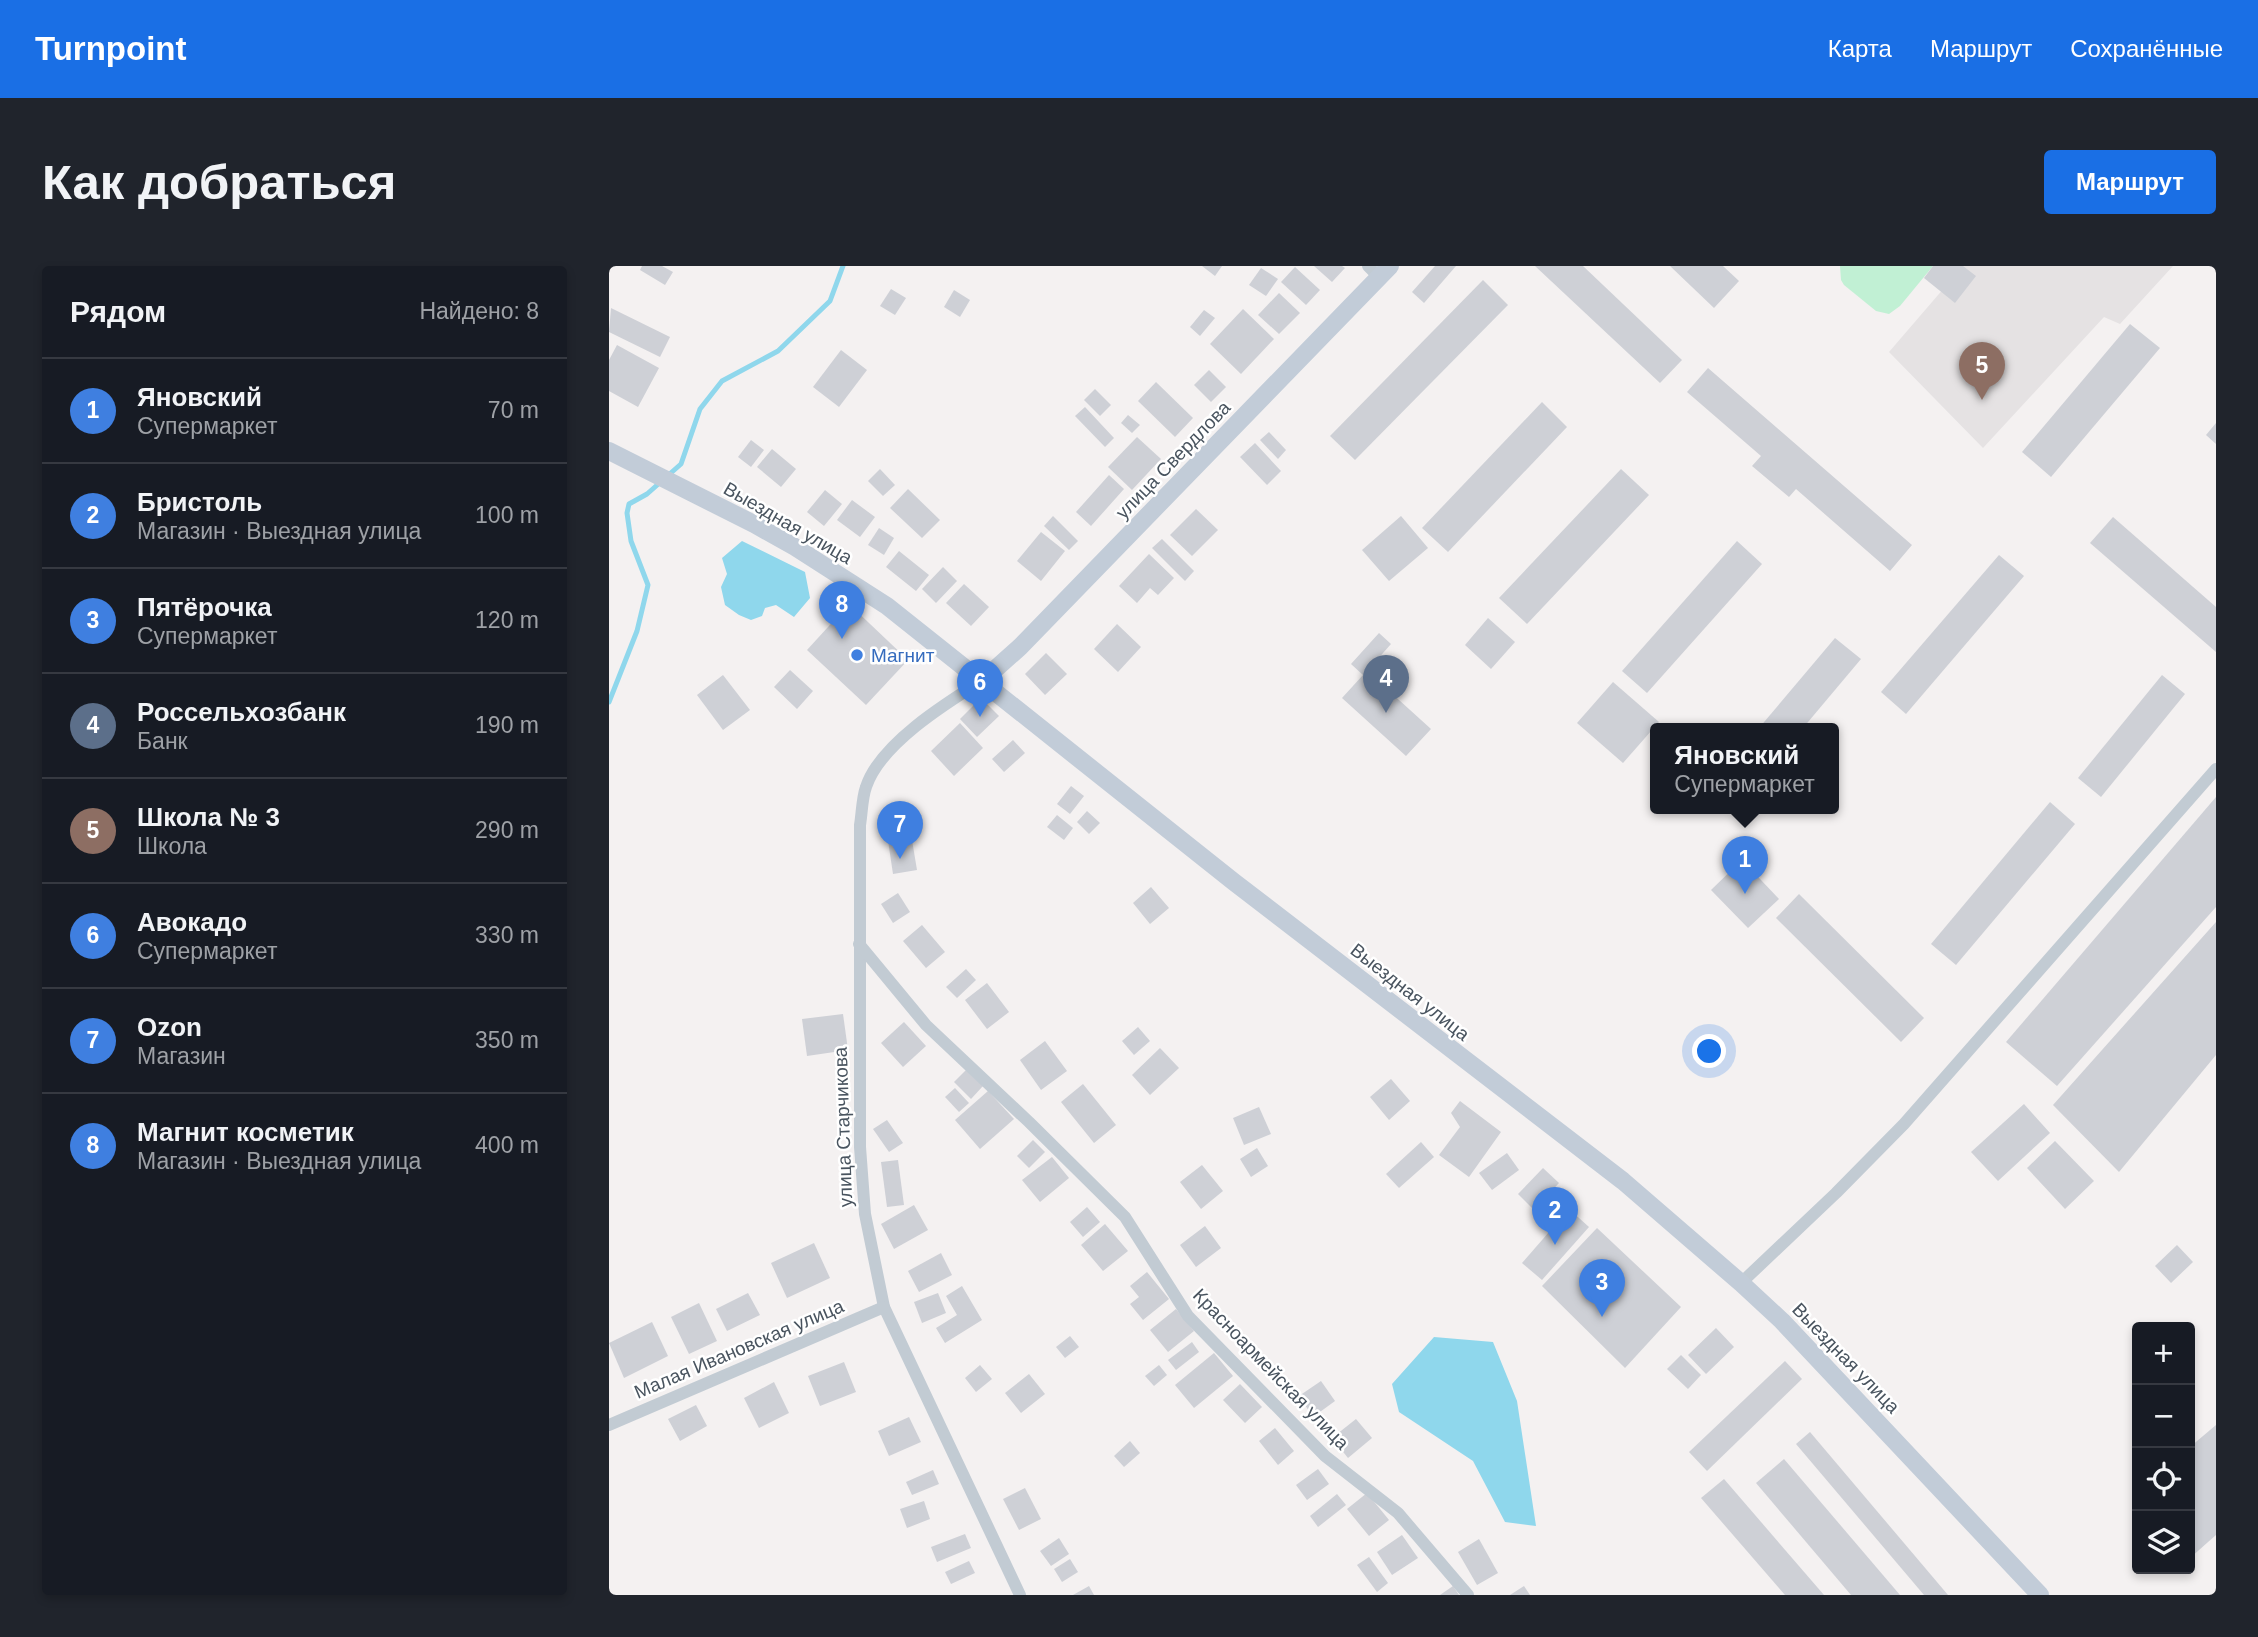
<!DOCTYPE html>
<html lang="ru">
<meta charset="utf-8">
<style>
body{margin:0;font-family:Arial,sans-serif;background:#20242c;color:#f1f3f6}
.controls{position:absolute;right:21px;bottom:21px;display:grid;overflow:hidden;border-radius:7px;box-shadow:0 4px 10px #0003}
.controls button{width:63px;height:63px;display:grid;place-items:center;padding:0;border:0;border-bottom:2px solid #363941;background:#171b24;color:#f1f3f6;font:35px sans-serif}
.you{position:absolute;left:1101px;top:786px;width:24px;height:24px;margin:-18px;border:5px solid #fff;border-radius:50%;background:#1a73e8;box-shadow:0 0 0 10px #1a73e833}
.badge{display:grid;place-items:center;width:46px;height:46px;border-radius:50%;background:#1a6fe5;color:#fff;font-size:23px;font-weight:700}
.pin{position:absolute;translate:-50% -58px;filter:drop-shadow(0 2px 4px #0008)}
.pin::after{content:'';position:absolute;top:37px;width:24px;height:21px;background:inherit;clip-path:polygon(0 0,100% 0,50% 100%)}
.popup{position:absolute;left:1041px;top:457px;width:189px;height:91px;box-sizing:border-box;display:grid;place-content:center;border-radius:7px;background:#171b24;filter:drop-shadow(0 2px 5px #0005);font-size:23px;white-space:nowrap;color:#9ea1a6}
.popup b{font-size:26px;color:#f1f3f6}
.popup::after{content:'';position:absolute;left:50%;top:100%;margin-left:-14px;border:14px solid transparent;border-top-color:#171b24}
.list{margin:0;padding:0;list-style:none}
h2{display:flex;justify-content:space-between;align-items:center;height:91px;margin:0;padding:0 28px;font-size:30px}
h2 small{font-size:23px;font-weight:400;color:#9ea1a6}
.list li{display:grid;grid-template-columns:46px 1fr auto;gap:21px;align-items:center;box-sizing:border-box;height:105px;padding:0 28px;border-top:2px solid #363941}
.list b{display:block;font-size:26px;white-space:nowrap}
.list p{margin:0;font-size:23px;white-space:nowrap;color:#9ea1a6}
.list em{font-size:23px;font-style:normal;color:#9ea1a6}
.icon{flex:none;width:38px;height:38px;fill:none;stroke:currentColor;stroke-width:2;stroke-linecap:round;stroke-linejoin:round}
.map{position:relative;flex:none;width:1607px;height:1329px;overflow:hidden;border-radius:7px}
header{display:flex;align-items:center;gap:42px;box-sizing:border-box;height:98px;padding:0 35px;background:#1a6fe5;color:#fff}
header strong{font-size:33px}
nav{display:flex;gap:38px;margin-inline-start:auto;font-size:24px}
.intro{display:flex;align-items:center;justify-content:space-between;box-sizing:border-box;height:168px;padding:0 42px}
h1{margin:0;font-size:49px}
.button{padding:18px 32px;border-radius:7px;background:#1a6fe5;color:#fff;font-size:24px;font-weight:700}
main{display:flex;gap:42px;padding:0 42px}
aside{flex:1;background:#171b24;border-radius:7px;box-shadow:0 4px 10px #0003}
.map>svg:first-child{display:block}
.education{fill:#e5e2e3}
.green{fill:#c1f0d4}
.water{fill:#8fd7ec}
.lines{fill:none;stroke-linecap:round;stroke-linejoin:round}
.stream{stroke:#8fd7ec;stroke-width:5}
.building{fill:#ced0d6}
.street{stroke:#c2cbd3;stroke-width:12}
.secondary{stroke:#c2ccd8;stroke-width:18}
.shop-dot{fill:#3f7fe0;stroke:#fff;stroke-width:2.5}
.labels{text-anchor:middle;dominant-baseline:central;stroke-width:5;stroke-linejoin:round;paint-order:stroke}
.street-label{font-size:19px;fill:#49545f;stroke:#fff}
.shop-label{font-size:19px;fill:#366cbe;stroke:#fff;text-anchor:start}
</style>
<header>
<strong>Turnpoint</strong>
<nav><a>Карта</a><a>Маршрут</a><a>Сохранённые</a></nav>
</header>
<div class="intro"><h1>Как добраться</h1><a class="button">Маршрут</a></div>
<main>
<aside>
<h2>Рядом<small>Найдено: 8</small></h2>
<ul class="list">
<li><span class="badge" style="background:#3f7fe0">1</span><div><b>Яновский</b><p>Супермаркет</p></div><em>70 m</em></li>
<li><span class="badge" style="background:#3f7fe0">2</span><div><b>Бристоль</b><p>Магазин · Выездная улица</p></div><em>100 m</em></li>
<li><span class="badge" style="background:#3f7fe0">3</span><div><b>Пятёрочка</b><p>Супермаркет</p></div><em>120 m</em></li>
<li><span class="badge" style="background:#5c6f8a">4</span><div><b>Россельхозбанк</b><p>Банк</p></div><em>190 m</em></li>
<li><span class="badge" style="background:#8d6e63">5</span><div><b>Школа № 3</b><p>Школа</p></div><em>290 m</em></li>
<li><span class="badge" style="background:#3f7fe0">6</span><div><b>Авокадо</b><p>Супермаркет</p></div><em>330 m</em></li>
<li><span class="badge" style="background:#3f7fe0">7</span><div><b>Ozon</b><p>Магазин</p></div><em>350 m</em></li>
<li><span class="badge" style="background:#3f7fe0">8</span><div><b>Магнит косметик</b><p>Магазин · Выездная улица</p></div><em>400 m</em></li>
</ul>
</aside>
<div class="map">
<svg width="1607" height="1329" viewBox="0 0 1607 1329">
<rect width="100%" height="100%" fill="#f4f1f1"/>
<!-- education -->
<path class="education" d="M1354 0H1564L1511 58 1495 51 1374 182 1280 86Z"/>
<!-- green -->
<path class="green" d="M1231 0H1324L1291 40 1280 48 1267 45 1235 19 1232 14Z"/>
<!-- water -->
<g class="water">
<path d="M133 275 196 306 201 332 185 351 167 339 156 342 153 350 142 354 130 349 116 339 112 321 118 308 113 292Z"/>
<path d="M825 1071 884 1076 908 1135 927 1260 896 1256 864 1195 790 1146 783 1118Z"/>
</g>
<g class="lines">
<!-- stream -->
<path class="stream" d="M0 436 28 365 39 319 22 275 18 247 20 238 38 228 72 198 91 143 113 115 169 85 221 35 234 0"/>
</g>
<!-- building -->
<g class="building">
<path d="M33 0H53L64 6 56 19 31 4Z"/>
<path d="M593 0H613L606 10Z"/>
<path d="M705 0H733L736 2 723 16Z"/>
<path d="M826 0H847L815 37 803 26Z"/>
<path d="M926 0H974L1073 94 1051 117Z"/>
<path d="M1061 0H1114L1130 15 1105 42Z"/>
<path d="M1324 0H1354L1367 10 1346 37 1315 12Z"/>
<path d="M686 1 711 24 697 39 672 16Z"/>
<path d="M652 2 669 13 657 30 640 19Z"/>
<path d="M874 14 899 39 746 194 721 170Z"/>
<path d="M282 23 297 32 286 49 271 40Z"/>
<path d="M345 24 361 34 351 51 335 41Z"/>
<path d="M670 27 691 47 670 68 649 49Z"/>
<path d="M2 42 61 71 51 91 0 66Z"/>
<path d="M634 43 665 73 632 108 601 78Z"/>
<path d="M595 44 606 52 591 70 581 61Z"/>
<path d="M1521 58 1551 82 1442 211 1413 186Z"/>
<path d="M8 79 50 102 29 141 0 125V94Z"/>
<path d="M232 84 258 104 230 141 204 121Z"/>
<path d="M1099 102 1303 279 1281 305 1187 223 1180 231 1143 200 1152 190 1078 126Z"/>
<path d="M600 104 617 121 602 136 585 119Z"/>
<path d="M547 116 584 152 566 171 529 135Z"/>
<path d="M486 123 502 139 491 150 475 134Z"/>
<path d="M933 136 958 161 839 286 813 262Z"/>
<path d="M476 141 505 172 496 181 466 150Z"/>
<path d="M519 149 531 159 523 167 512 157Z"/>
<path d="M1607 157V178L1597 169Z"/>
<path d="M660 166 677 184 669 193 651 174Z"/>
<path d="M528 171 552 193 523 224 499 201Z"/>
<path d="M142 174 155 184 142 201 129 191Z"/>
<path d="M646 177 672 205 658 219 631 191Z"/>
<path d="M163 183 187 203 172 221 148 201Z"/>
<path d="M271 203 286 219 274 230 259 215Z"/>
<path d="M1012 203 1040 229 918 358 890 332Z"/>
<path d="M500 209 515 223 482 260 467 246Z"/>
<path d="M299 223 331 254 313 272 281 242Z"/>
<path d="M216 224 233 238 215 260 198 246Z"/>
<path d="M243 234 266 251 251 271 228 254Z"/>
<path d="M587 243 609 264 583 290 561 269Z"/>
<path d="M444 250 469 275 460 284 435 260Z"/>
<path d="M792 250 819 282 780 315 753 284Z"/>
<path d="M1504 251 1607 341V386L1481 277Z"/>
<path d="M270 262 285 272 275 289 259 279Z"/>
<path d="M432 266 456 285 432 315 408 295Z"/>
<path d="M553 273 585 305 576 315 543 282Z"/>
<path d="M1128 275 1153 298 1038 427 1013 405Z"/>
<path d="M290 285 320 309 307 325 277 301Z"/>
<path d="M540 288 565 312 549 329 541 322 528 337 510 320Z"/>
<path d="M1390 289 1415 310 1297 448 1272 426Z"/>
<path d="M334 301 348 315 327 337 313 323Z"/>
<path d="M355 318 380 341 362 360 337 337Z"/>
<path d="M240 338 299 394 257 439 198 384Z"/>
<path d="M879 352 906 376 882 403 856 379Z"/>
<path d="M508 358 532 381 509 406 485 383Z"/>
<path d="M770 367 782 378 758 405 822 463 797 490 733 432 754 409 742 398Z"/>
<path d="M1226 372 1252 393 1194 462H1150Z"/>
<path d="M437 387 458 408 436 429 416 408Z"/>
<path d="M181 404 204 425 188 443 165 421Z"/>
<path d="M114 409 141 444 114 464 88 429Z"/>
<path d="M1553 409 1576 428 1492 531 1469 512Z"/>
<path d="M1004 416 1050 456 1014 497 968 457Z"/>
<path d="M372 432 390 450 368 471 351 453Z"/>
<path d="M351 457 374 482 345 510 322 485Z"/>
<path d="M404 474 416 487 395 506 383 493Z"/>
<path d="M462 520 475 530 461 548 448 538Z"/>
<path d="M1607 531V641L1448 820 1397 776Z"/>
<path d="M1441 536 1466 558 1347 699 1322 678Z"/>
<path d="M298 544 308 604 284 608 275 548Z"/>
<path d="M478 545 491 557 480 568 468 556Z"/>
<path d="M448 549 464 562 455 574 438 561Z"/>
<path d="M1133 594 1170 633 1139 662 1102 624Z"/>
<path d="M542 621 560 642 541 658 524 637Z"/>
<path d="M289 627 301 646 284 657 272 638Z"/>
<path d="M1190 628 1315 752 1292 776 1167 652Z"/>
<path d="M1607 656V789L1510 906 1444 839Z"/>
<path d="M313 659 336 686 317 702 294 675Z"/>
<path d="M357 703 367 714 348 732 337 721Z"/>
<path d="M378 717 400 746 378 763 356 734Z"/>
<path d="M234 748 239 784 198 790 193 753Z"/>
<path d="M295 756 317 780 294 801 272 777Z"/>
<path d="M529 761 541 775 525 789 513 775Z"/>
<path d="M436 775 458 805 432 824 411 794Z"/>
<path d="M551 782 570 802 541 829 523 809Z"/>
<path d="M357 804 374 820 362 833 345 816Z"/>
<path d="M782 813 801 835 780 854 761 831Z"/>
<path d="M474 818 507 859 485 877 452 836Z"/>
<path d="M346 822 360 837 350 846 336 831Z"/>
<path d="M379 825 405 853 371 883 346 854Z"/>
<path d="M851 835 892 866 860 911 830 889 851 861 842 847Z"/>
<path d="M1415 838 1441 867 1389 915 1362 886Z"/>
<path d="M650 841 662 868 635 879 624 852Z"/>
<path d="M278 854 294 877 280 886 264 863Z"/>
<path d="M424 874 436 886 420 902 408 890Z"/>
<path d="M1446 875 1485 915 1456 943 1418 902Z"/>
<path d="M812 876 825 891 790 922 777 908Z"/>
<path d="M648 882 659 900 642 911 631 893Z"/>
<path d="M898 887 910 904 883 924 870 907Z"/>
<path d="M443 891 460 912 431 936 413 914Z"/>
<path d="M289 894 295 939 278 941 272 896Z"/>
<path d="M593 899 614 925 592 943 571 916Z"/>
<path d="M934 902 950 917 925 944 909 928Z"/>
<path d="M305 939 319 964 285 983 272 958Z"/>
<path d="M478 941 491 956 474 971 461 956Z"/>
<path d="M960 943 980 961 933 1014 913 997Z"/>
<path d="M496 958 519 985 494 1005 472 979Z"/>
<path d="M596 960 612 982 587 1001 571 979Z"/>
<path d="M988 962 1072 1041 1016 1102 933 1020Z"/>
<path d="M205 977 221 1012 178 1032 162 997Z"/>
<path d="M1568 979 1584 996 1562 1017 1546 1000Z"/>
<path d="M332 987 343 1009 310 1026 299 1005Z"/>
<path d="M538 1006 560 1033 534 1054 521 1038 530 1031 521 1020Z"/>
<path d="M353 1020 373 1054 336 1077 327 1062 348 1049 337 1030Z"/>
<path d="M139 1027 151 1049 118 1065 107 1043Z"/>
<path d="M329 1027 337 1047 313 1057 305 1036Z"/>
<path d="M90 1037 108 1075 80 1088 62 1051Z"/>
<path d="M567 1043 585 1065 559 1086 541 1064Z"/>
<path d="M43 1056 59 1090 15 1112 0 1077Z"/>
<path d="M1107 1062 1125 1081 1097 1108 1079 1089Z"/>
<path d="M461 1070 470 1081 456 1092 447 1081Z"/>
<path d="M583 1076 590 1086 567 1104 559 1094Z"/>
<path d="M605 1087 624 1110 585 1142 566 1119Z"/>
<path d="M1072 1089 1092 1109 1079 1123 1058 1103Z"/>
<path d="M1176 1095 1193 1113 1098 1205 1080 1186Z"/>
<path d="M235 1096 247 1126 211 1140 199 1110Z"/>
<path d="M371 1099 383 1113 367 1126 356 1112Z"/>
<path d="M550 1099 558 1109 545 1120 536 1110Z"/>
<path d="M420 1108 436 1128 412 1147 396 1127Z"/>
<path d="M712 1115 726 1135 704 1151 690 1130Z"/>
<path d="M165 1116 180 1147 150 1162 135 1132Z"/>
<path d="M631 1118 653 1141 636 1157 614 1134Z"/>
<path d="M87 1139 98 1160 71 1175 59 1153Z"/>
<path d="M300 1151 312 1176 280 1190 269 1165Z"/>
<path d="M747 1153 763 1172 739 1192 723 1172Z"/>
<path d="M1607 1159V1269L1581 1292V1181Z"/>
<path d="M666 1162 685 1185 669 1199 650 1175Z"/>
<path d="M1201 1166 1339 1329H1315L1187 1178Z"/>
<path d="M521 1175 531 1187 515 1201 505 1190Z"/>
<path d="M1175 1193 1291 1329H1242L1147 1217Z"/>
<path d="M709 1203 720 1218 698 1234 687 1219Z"/>
<path d="M324 1204 330 1218 303 1229 297 1216Z"/>
<path d="M1115 1213 1215 1329H1176L1092 1232Z"/>
<path d="M416 1222 432 1253 410 1264 394 1233Z"/>
<path d="M758 1227 780 1254 760 1270 738 1243Z"/>
<path d="M728 1228 737 1239 709 1261 701 1250Z"/>
<path d="M315 1235 321 1253 298 1262 291 1243Z"/>
<path d="M356 1268 362 1282 328 1296 322 1281Z"/>
<path d="M793 1269 809 1292 783 1309 768 1286Z"/>
<path d="M450 1272 460 1288 442 1300 431 1285Z"/>
<path d="M870 1273 889 1307 868 1319 849 1286Z"/>
<path d="M760 1291 779 1317 768 1326 748 1299Z"/>
<path d="M461 1293 469 1306 453 1316 445 1303Z"/>
<path d="M360 1295 366 1307 342 1318 336 1306Z"/>
<path d="M480 1320 485 1329H464Z"/>
<path d="M844 1320 850 1329H831Z"/>
<path d="M915 1320 921 1329H901Z"/>
</g>
<g class="lines">
<!-- street -->
<g class="street">
<path d="M759 0 770 11"/>
<path d="M374 414C337 437 271 478 257 521 253 532 253 547 251 559V881L256 948 275 1041 411 1329"/>
<path d="M250 678 317 759 420 856 516 951 579 1050 716 1190 789 1247 859 1329"/>
<path d="M1132 1017 1227 927 1295 858 1607 503"/>
<path d="M0 1159 275 1041"/>
</g>
<!-- secondary -->
<g class="secondary">
<path d="M0 185 145 258 186 281 278 340 625 616 1014 915 1132 1017 1173 1055 1431 1329"/>
<path d="M374 414 411 381 781 0"/>
</g>
</g>
<!-- markers -->
<circle class="shop-dot" cx="248" cy="389" r="7"/>
<g class="labels">
<!-- street labels -->
<g class="street-label">
<text transform="translate(564 194) rotate(-46)">улица Свердлова</text>
<text transform="translate(179 257) rotate(30)">Выездная улица</text>
<text transform="translate(801 726) rotate(38)">Выездная улица</text>
<text transform="translate(234 861) rotate(-92)">улица Старчикова</text>
<text transform="translate(130 1083) rotate(-23)">Малая Ивановская улица</text>
<text transform="translate(1237 1092) rotate(46)">Выездная улица</text>
<text transform="translate(662 1103) rotate(46)">Красноармейская улица</text>
</g>
<!-- shop labels -->
<g class="shop-label">
<text x="262" y="389">Магнит</text>
</g>
</g>
</svg>
<div class="controls">
<button>+</button>
<button>−</button>
<button><svg class="icon" aria-label="locate" viewBox="0 0 24 24"><circle cx="12" cy="12" r="6"/><path d="M12 2v4M12 18v4M2 12h4M18 12h4"/></svg></button>
<button><svg class="icon" aria-label="layers" viewBox="0 0 24 24"><path d="M12 4l9 5-9 5-9-5zM3 14l9 5 9-5"/></svg></button>
</div>
<div class="you"></div>
<div class="pin badge" style="left:1136px;top:628px;background:#3f7fe0">1</div>
<div class="popup"><b>Яновский</b>Супермаркет</div>
<div class="pin badge" style="left:946px;top:979px;background:#3f7fe0">2</div>
<div class="pin badge" style="left:993px;top:1051px;background:#3f7fe0">3</div>
<div class="pin badge" style="left:777px;top:447px;background:#5c6f8a">4</div>
<div class="pin badge" style="left:1373px;top:134px;background:#8d6e63">5</div>
<div class="pin badge" style="left:371px;top:451px;background:#3f7fe0">6</div>
<div class="pin badge" style="left:291px;top:593px;background:#3f7fe0">7</div>
<div class="pin badge" style="left:233px;top:373px;background:#3f7fe0">8</div>
</div>
</main>
